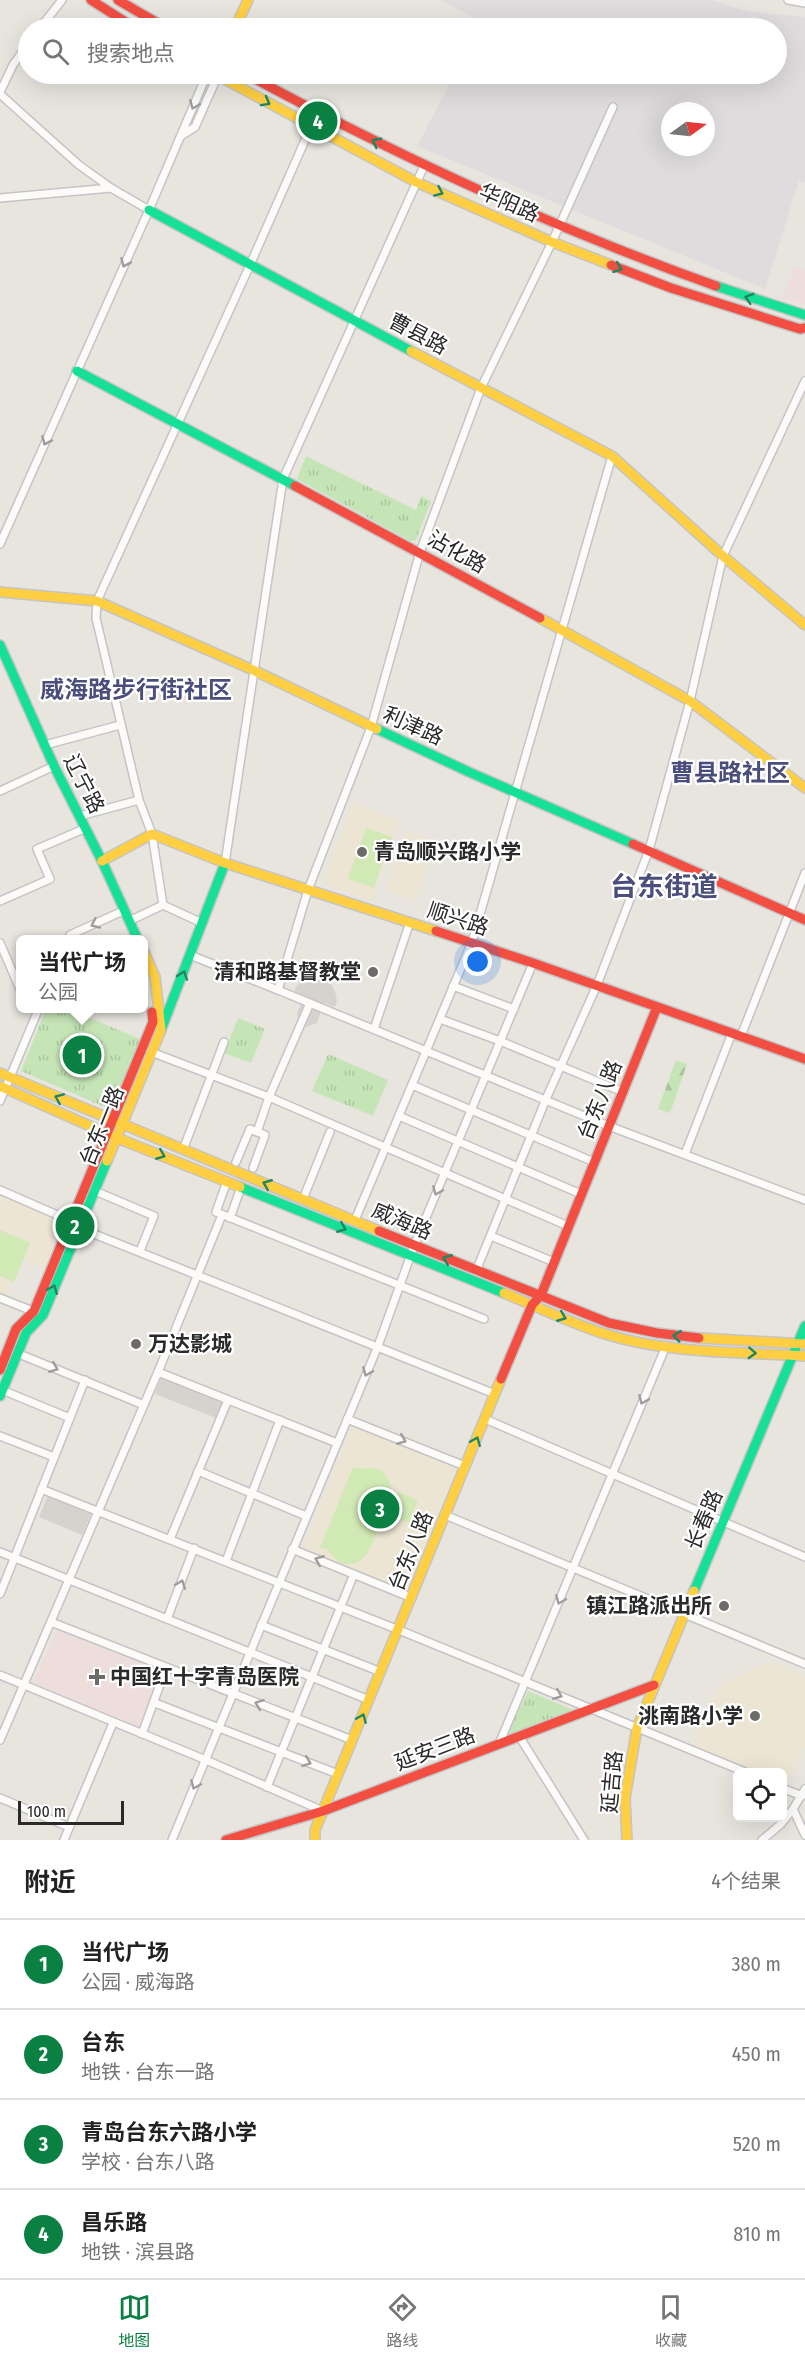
<!DOCTYPE html>
<html lang="zh">
<meta charset="utf-8">
<style>
body{margin:0;font-family:"Fira Sans Condensed","Noto Sans SC",sans-serif;background:#f2f2f2;color:#222}
.controls{position:absolute;right:18px;bottom:18px;display:grid;overflow:hidden;border-radius:9px;box-shadow:0 6px 24px #0002}
.controls button{width:54px;height:54px;display:grid;place-items:center;padding:0;border:0;border-bottom:2px solid #e0e0e0;background:#fff;color:#222;font:30px sans-serif}
.compass{position:absolute;left:661px;top:102px;width:54px;height:54px;border-radius:50%;background:#fff;box-shadow:0 6px 24px #0002;rotate:75deg}
.scale{position:absolute;left:18px;bottom:15px;width:106px;box-sizing:border-box;padding-left:6px;border:3px solid #2a2a2a;border-top:0;font-size:16px;line-height:21px;white-space:nowrap;color:#2a2a2a;-webkit-text-stroke:4px #fff;paint-order:stroke}
.you{position:absolute;left:478px;top:962px;width:21px;height:21px;margin:-15px;border:4px solid #fff;border-radius:50%;background:#1a73e8;box-shadow:0 0 0 9px #1a73e833}
.badge{display:grid;place-items:center;width:39px;height:39px;border-radius:50%;background:#0b8043;color:#fff;font-size:20px;font-weight:700}
.pin{position:absolute;translate:-50% -50%;border:3px solid #fff;box-shadow:0 2px 6px #0006}
.popup{position:absolute;left:16px;top:935px;width:132px;height:78px;box-sizing:border-box;display:grid;place-content:center;border-radius:9px;background:#fff;filter:drop-shadow(0 2px 4px #0005);font-size:20px;white-space:nowrap;color:#767676}
.popup b{font-size:22px;color:#222}
.popup::after{content:'';position:absolute;left:50%;top:100%;margin-left:-12px;border:12px solid transparent;border-top-color:#fff}
.list{margin:0;padding:0;list-style:none}
h2{display:flex;justify-content:space-between;align-items:center;height:78px;margin:0;padding:0 24px;font-size:26px}
h2 small{font-size:20px;font-weight:400;color:#767676}
.list li{display:grid;grid-template-columns:39px 1fr auto;gap:18px;align-items:center;box-sizing:border-box;height:90px;padding:0 24px;border-top:2px solid #e0e0e0}
.list b{display:block;font-size:22px;white-space:nowrap}
.list p{margin:0;font-size:20px;white-space:nowrap;color:#767676}
.list em{font-size:20px;font-style:normal;color:#767676}
.icon{flex:none;width:33px;height:33px;fill:none;stroke:currentColor;stroke-width:2;stroke-linecap:round;stroke-linejoin:round}
.map{position:relative;flex:none;width:805px;height:1840px;overflow:hidden}
.search{position:absolute;background:#fff;box-shadow:0 6px 24px #0002;left:18px;right:18px;top:18px;height:66px;display:flex;align-items:center;gap:15px;box-sizing:border-box;padding:0 21px;border-radius:33px;color:#767676;font-size:22px}
.sheet{height:438px;background:#fff}
nav{display:flex;justify-content:space-around;align-items:center;box-sizing:border-box;height:84px;border-top:2px solid #e0e0e0;background:#fff;font-size:16px;color:#767676}
nav a{display:grid;justify-items:center;gap:3px}
nav .on{color:#0b8043}
.map>svg:first-child{display:block}
.industrial{fill:#dfdcde;fill-rule:evenodd}
.education{fill:#ece5d3}
.medical{fill:#eededb}
.forest{fill:url(#forest-firs)}
.park{fill:url(#park-tufts)}
.pitch{fill:#d1e9b4}
.plaza{fill:#d6d3ce}
.lines{fill:none;stroke-linecap:round;stroke-linejoin:round}
.street-casing{stroke:#c5c4c5;stroke-width:10}
.fast-casing{stroke:#c5c4c5;stroke-width:12}
.slow-casing{stroke:#c5c4c5;stroke-width:12}
.jam-casing{stroke:#c5c4c5;stroke-width:12}
.street{stroke:#fcfbfa;stroke-width:7}
.fast{stroke:#16e098;stroke-width:9}
.slow{stroke:#ffcf43;stroke-width:9}
.jam{stroke:#f24e42;stroke-width:9}
.oneway{stroke:#208561}
.oneway2{stroke:#9e9d9c}
.poi-dot{fill:#6c6b69;stroke:#fff;stroke-width:2}
.labels{text-anchor:middle;dominant-baseline:central;stroke-width:4.5;stroke-linejoin:round;paint-order:stroke}
.street-label{font-size:21px;fill:#2a2a2a;stroke:#fff}
.poi-label{font-size:21px;font-weight:bold;fill:#2a2a2a;stroke:#fff;text-anchor:start}
.quarter-label{font-size:24px;font-weight:bold;fill:#494e7c;stroke:#fff}
.district-label{font-size:27px;font-weight:bold;fill:#494e7c;stroke:#fff}
</style>
<div class="map">
<svg width="805" height="1840" viewBox="0 0 805 1840">
<defs>
<pattern id="forest-firs" width="22" height="20" patternUnits="userSpaceOnUse" patternTransform="scale(1.5)"><rect width="22" height="20" fill="#c6e5b7"/><path d="M5 1l3.5 6h-7zM16 11l3.5 6h-7z" fill="#aac59e"/></pattern>
<pattern id="park-tufts" width="24" height="20" patternUnits="userSpaceOnUse" patternTransform="scale(1.5)"><rect width="24" height="20" fill="#c6e5b7"/><path d="M3 7l-1-3M5 7V3M7 7l1-3M15 17l-1-3M17 17v-4M19 17l1-3" fill="none" stroke="#aac59e"/></pattern>
</defs>
<rect width="100%" height="100%" fill="#e8e5df"/>
<!-- industrial -->
<path class="industrial" d="M440 0H710L752 12 805 17V183L799 181 765 289 417 146 455 74H776V28H479L482 22ZM670 111H706V147H670Z"/>
<!-- education -->
<g class="education">
<path d="M352 803 400 821 372 901 323 883Z"/>
<path d="M406 831 436 841 416 900 385 890Z"/>
<path d="M0 1193 65 1222 45 1268 24 1259 6 1299 0 1296Z"/>
<path d="M352 1426 457 1469 408 1592 303 1549Z"/>
<path d="M769 1661 805 1676V1748L785 1786 783 1784 782 1772H752L691 1748 720 1684Z"/>
</g>
<!-- medical -->
<g class="medical">
<path d="M795 267 805 271V305L781 299Z"/>
<path d="M57 1630 161 1671 140 1728 33 1683Z"/>
</g>
<!-- forest -->
<path class="forest" d="M676 1060 687 1064 670 1113 658 1109Z"/>
<!-- park -->
<g class="park">
<path d="M306 456 416 510 421 496 431 501 416 540 411 541 297 479Z"/>
<path d="M46 1009H69L142 1040 112 1110 21 1071Z"/>
<path d="M238 1018 265 1029 251 1063 224 1053Z"/>
<path d="M328 1054 388 1080 373 1116 312 1091Z"/>
<path d="M528 1691 573 1710 507 1735Z"/>
</g>
<!-- pitch -->
<g class="pitch">
<path d="M366 828 392 837 374 888 348 879Z"/>
<path d="M0 1230 30 1243 14 1282 0 1276Z"/>
<path d="M353 1467C370 1473 382 1458 391 1487 390 1499 373 1546 366 1555 354 1571 335 1564 328 1549L320 1548Z"/>
<path d="M398 1492 418 1500 409 1523 389 1515Z"/>
</g>
<!-- plaza -->
<g class="plaza">
<path d="M314 979 330 983 335 991 337 1001 335 1007 324 1003 317 1023 306 1027 299 1022 297 1013 304 996 294 992 297 985 303 981Z"/>
<path d="M162 1374 224 1398 216 1418 155 1394Z"/>
<path d="M49 1492 93 1509 82 1535 39 1517Z"/>
</g>
<g class="lines">
<defs>
<g id="street">
<path d="M788 0 805 3"/>
<path d="M40 28 62 0"/>
<path d="M0 92 13 65 28 44"/>
<path d="M0 94 79 165 111 188 149 210"/>
<path d="M613 107 552 242 481 388 420 552 371 727 308 890 278 990 606 1125 805 1200"/>
<path d="M181 136 195 127 218 75"/>
<path d="M0 198 111 188"/>
<path d="M0 544 149 210 207 74"/>
<path d="M45 745 120 725"/>
<path d="M0 791 54 766"/>
<path d="M80 816 139 800"/>
<path d="M225 863 283 479 424 166"/>
<path d="M0 901 50 879 37 849 86 828"/>
<path d="M163 905 152 834 139 800 96 618 97 601 250 265 317 113"/>
<path d="M129 921 163 905 202 923"/>
<path d="M69 940 70 935 125 910"/>
<path d="M0 943 20 989"/>
<path d="M190 955 278 990"/>
<path d="M453 986 514 1009"/>
<path d="M440 1019 500 1041 623 1092"/>
<path d="M374 1029 410 922"/>
<path d="M741 1036 805 873"/>
<path d="M151 1052 269 1097 568 1226"/>
<path d="M412 1085 594 1162"/>
<path d="M0 1101 39 1008"/>
<path d="M399 1116 581 1194"/>
<path d="M257 1132 269 1097 310 1003"/>
<path d="M183 1150 224 1042"/>
<path d="M685 1154 732 1033"/>
<path d="M236 1162 250 1129 265 1135 253 1168"/>
<path d="M226 1184 216 1212 484 1319"/>
<path d="M0 1190 71 1221"/>
<path d="M95 1191 154 1216 140 1251"/>
<path d="M303 1199 330 1132"/>
<path d="M230 1218 240 1190"/>
<path d="M355 1220 472 942 612 456"/>
<path d="M79 1228 495 1394"/>
<path d="M491 1236 554 1262"/>
<path d="M476 1271 546 1099 597 985 649 850 690 701 723 556 805 381"/>
<path d="M0 1298 35 1312"/>
<path d="M24 1356 144 1405"/>
<path d="M158 1372 337 1443"/>
<path d="M2 1390 70 1418"/>
<path d="M347 1419 465 1466"/>
<path d="M485 1419 805 1557"/>
<path d="M0 1436 54 1457"/>
<path d="M198 1471 306 1516"/>
<path d="M41 1489 399 1630 745 1772"/>
<path d="M445 1515 805 1664"/>
<path d="M170 1539 228 1400"/>
<path d="M292 1549 412 1598"/>
<path d="M0 1552 369 1700"/>
<path d="M226 1561 280 1420"/>
<path d="M0 1594 85 1380"/>
<path d="M167 1619 194 1548"/>
<path d="M51 1622 352 1740"/>
<path d="M261 1625 381 1672"/>
<path d="M0 1675 206 1760 323 1811"/>
<path d="M155 1703 338 1774"/>
<path d="M142 1734 166 1668"/>
<path d="M519 1736 584 1840"/>
<path d="M0 1740 158 1372 222 1215"/>
<path d="M499 1744 666 1346"/>
<path d="M267 1787 354 1574"/>
<path d="M782 1788 802 1796"/>
<path d="M805 1789 793 1809 805 1835"/>
<path d="M0 1798 69 1827"/>
<path d="M64 1840 113 1723"/>
<path d="M172 1840 378 1346 414 1246 533 963"/>
<path d="M762 1840 780 1825 793 1809"/>
</g>
<g id="fast">
<path d="M149 210 411 351"/>
<path d="M716 286 805 315"/>
<path d="M77 371 295 486"/>
<path d="M0 645 54 766 102 861 138 940"/>
<path d="M377 729 469 772 633 844"/>
<path d="M161 1030 225 863"/>
<path d="M240 1187 504 1293"/>
<path d="M0 1396 26 1333 43 1315 107 1161"/>
<path d="M694 1591 805 1326"/>
</g>
<g id="slow">
<path d="M235 28 248 0"/>
<path d="M215 74 416 182 552 242 611 265"/>
<path d="M411 351 612 456 723 556 805 625"/>
<path d="M0 592 97 601 253 670 377 729"/>
<path d="M540 618 690 701 805 788"/>
<path d="M102 861 152 834 225 863 436 931"/>
<path d="M0 1073 379 1231"/>
<path d="M0 1086 117 1138 240 1187"/>
<path d="M107 1161 161 1030 155 977 144 952"/>
<path d="M504 1293C537 1307 571 1323 605 1334 669 1354 739 1352 805 1356"/>
<path d="M699 1338 805 1344"/>
<path d="M315 1840V1830L501 1379"/>
<path d="M627 1840 625 1798 637 1728 694 1591"/>
</g>
<g id="jam">
<path d="M91 0 135 28"/>
<path d="M118 0 166 28"/>
<path d="M246 74C398 156 553 228 716 286"/>
<path d="M611 265 671 288 800 329 805 328"/>
<path d="M295 486 540 618"/>
<path d="M633 844 805 920"/>
<path d="M436 931 533 963 805 1059"/>
<path d="M379 1231 609 1323 657 1333 699 1338"/>
<path d="M0 1370 16 1329 34 1311 153 1022 152 1012"/>
<path d="M501 1379 532 1305 541 1295 657 1007"/>
<path d="M226 1840 323 1811 654 1685"/>
</g>
</defs>
<!-- street casing -->
<use href="#street" class="street-casing"/>
<!-- fast casing -->
<use href="#fast" class="fast-casing"/>
<!-- slow casing -->
<use href="#slow" class="slow-casing"/>
<!-- jam casing -->
<use href="#jam" class="jam-casing"/>
<!-- street -->
<use href="#street" class="street"/>
<!-- fast -->
<use href="#fast" class="fast"/>
<!-- slow -->
<use href="#slow" class="slow"/>
<!-- jam -->
<use href="#jam" class="jam"/>
</g>
<!-- one-way arrows -->
<defs><path id="oneway-chevron" d="M-2-3.5L2.5 0L-2 3.5" fill="none" stroke-width="1.6" stroke-linecap="round" stroke-linejoin="round" transform="scale(1.5)"/></defs>
<g class="oneway">
<use href="#oneway-chevron" transform="translate(266 102) rotate(29)"/>
<use href="#oneway-chevron" transform="translate(376 142) rotate(-153)"/>
<use href="#oneway-chevron" transform="translate(439 192) rotate(24)"/>
<use href="#oneway-chevron" transform="translate(618 268) rotate(21)"/>
<use href="#oneway-chevron" transform="translate(749 298) rotate(-163)"/>
<use href="#oneway-chevron" transform="translate(183 975) rotate(-70)"/>
<use href="#oneway-chevron" transform="translate(59 1098) rotate(-157)"/>
<use href="#oneway-chevron" transform="translate(161 1155) rotate(22)"/>
<use href="#oneway-chevron" transform="translate(267 1184) rotate(-158)"/>
<use href="#oneway-chevron" transform="translate(342 1228) rotate(22)"/>
<use href="#oneway-chevron" transform="translate(447 1259) rotate(-158)"/>
<use href="#oneway-chevron" transform="translate(53 1289) rotate(-68)"/>
<use href="#oneway-chevron" transform="translate(562 1317) rotate(22)"/>
<use href="#oneway-chevron" transform="translate(677 1336) rotate(-173)"/>
<use href="#oneway-chevron" transform="translate(752 1353) rotate(3)"/>
<use href="#oneway-chevron" transform="translate(476 1441) rotate(-68)"/>
<use href="#oneway-chevron" transform="translate(362 1718) rotate(-67)"/>
</g>
<g class="oneway2">
<use href="#oneway-chevron" transform="translate(194 105) rotate(113)"/>
<use href="#oneway-chevron" transform="translate(125 263) rotate(114)"/>
<use href="#oneway-chevron" transform="translate(46 441) rotate(114)"/>
<use href="#oneway-chevron" transform="translate(95 924) rotate(155)"/>
<use href="#oneway-chevron" transform="translate(437 1191) rotate(113)"/>
<use href="#oneway-chevron" transform="translate(54 1368) rotate(22)"/>
<use href="#oneway-chevron" transform="translate(367 1372) rotate(113)"/>
<use href="#oneway-chevron" transform="translate(643 1400) rotate(113)"/>
<use href="#oneway-chevron" transform="translate(402 1440) rotate(22)"/>
<use href="#oneway-chevron" transform="translate(319 1560) rotate(-158)"/>
<use href="#oneway-chevron" transform="translate(181 1584) rotate(-69)"/>
<use href="#oneway-chevron" transform="translate(560 1600) rotate(113)"/>
<use href="#oneway-chevron" transform="translate(558 1695) rotate(22)"/>
<use href="#oneway-chevron" transform="translate(259 1704) rotate(-159)"/>
<use href="#oneway-chevron" transform="translate(307 1762) rotate(21)"/>
<use href="#oneway-chevron" transform="translate(195 1785) rotate(113)"/>
</g>
<!-- markers -->
<g class="poi-dot">
<circle cx="362" cy="852" r="6"/>
<circle cx="373" cy="972" r="6"/>
<circle cx="136" cy="1344" r="6"/>
<circle cx="724" cy="1606" r="6"/>
<path d="M94 1668h6v6h6v6h-6v6h-6v-6h-6v-6h6z"/>
<circle cx="755" cy="1716" r="6"/>
</g>
<g class="labels">
<!-- street labels -->
<g class="street-label">
<text transform="translate(509 203) rotate(24)">华阳路</text>
<text transform="translate(418 334) rotate(28)">曹县路</text>
<text transform="translate(457 552) rotate(29)">沾化路</text>
<text transform="translate(413 726) rotate(24)">利津路</text>
<text transform="translate(84 784) rotate(63)">辽宁路</text>
<text transform="translate(458 919) rotate(18)">顺兴路</text>
<text transform="translate(600 1100) rotate(-68)">台东八路</text>
<text transform="translate(102 1126) rotate(-68)">台东一路</text>
<text transform="translate(402 1221) rotate(23)">威海路</text>
<text transform="translate(704 1520) rotate(-67)">长春路</text>
<text transform="translate(411 1551) rotate(-68)">台东八路</text>
<text transform="translate(435 1749) rotate(-21)">延安三路</text>
<text transform="translate(612 1782) rotate(-85)">延吉路</text>
</g>
<!-- poi labels -->
<g class="poi-label">
<text x="374" y="852">青岛顺兴路小学</text>
<text x="361" y="972" text-anchor="end">清和路基督教堂</text>
<text x="148" y="1344">万达影城</text>
<text x="712" y="1606" text-anchor="end">镇江路派出所</text>
<text x="110" y="1677">中国红十字青岛医院</text>
<text x="743" y="1716" text-anchor="end">洮南路小学</text>
</g>
<!-- quarter labels -->
<g class="quarter-label">
<text x="136" y="690">威海路步行街社区</text>
<text x="730" y="773">曹县路社区</text>
</g>
<!-- district labels -->
<g class="district-label">
<text x="664" y="887">台东街道</text>
</g>
</g>
</svg>
<div class="controls">
<button><svg class="icon" aria-label="locate" viewBox="0 0 24 24"><circle cx="12" cy="12" r="6"/><path d="M12 2v4M12 18v4M2 12h4M18 12h4"/></svg></button>
</div>
<svg class="compass" viewBox="-18 -18 36 36"><path d="M0-13l5 13h-10z" fill="#e53935"/><path d="M0 13l5-13h-10z" fill="#767676"/></svg>
<div class="scale">100 m</div>
<div class="you"></div>
<div class="pin badge" style="left:82px;top:1055px">1</div>
<div class="popup"><b>当代广场</b>公园</div>
<div class="pin badge" style="left:75px;top:1226px">2</div>
<div class="pin badge" style="left:380px;top:1509px">3</div>
<div class="pin badge" style="left:318px;top:121px">4</div>
<div class="search"><svg class="icon" aria-label="search" viewBox="0 0 24 24"><circle cx="10" cy="10" r="6"/><path d="M15 15l6 6"/></svg>搜索地点</div>
</div>
<section class="sheet">
<h2>附近<small>4个结果</small></h2>
<ul class="list">
<li><span class="badge">1</span><div><b>当代广场</b><p>公园 · 威海路</p></div><em>380 m</em></li>
<li><span class="badge">2</span><div><b>台东</b><p>地铁 · 台东一路</p></div><em>450 m</em></li>
<li><span class="badge">3</span><div><b>青岛台东六路小学</b><p>学校 · 台东八路</p></div><em>520 m</em></li>
<li><span class="badge">4</span><div><b>昌乐路</b><p>地铁 · 滨县路</p></div><em>810 m</em></li>
</ul>
</section>
<nav>
<a class="on"><svg class="icon" aria-label="map" viewBox="0 0 24 24"><path d="M3 6l6-2 6 2 6-2v14l-6 2-6-2-6 2zM9 4v14M15 6v14"/></svg>地图</a>
<a><svg class="icon" aria-label="directions" viewBox="0 0 24 24"><path d="M12 3l9 9-9 9-9-9zM9 14v-3h6M13 9l2 2-2 2"/></svg>路线</a>
<a><svg class="icon" aria-label="saved" viewBox="0 0 24 24"><path d="M7 4h10v16l-5-4-5 4z"/></svg>收藏</a>
</nav>
